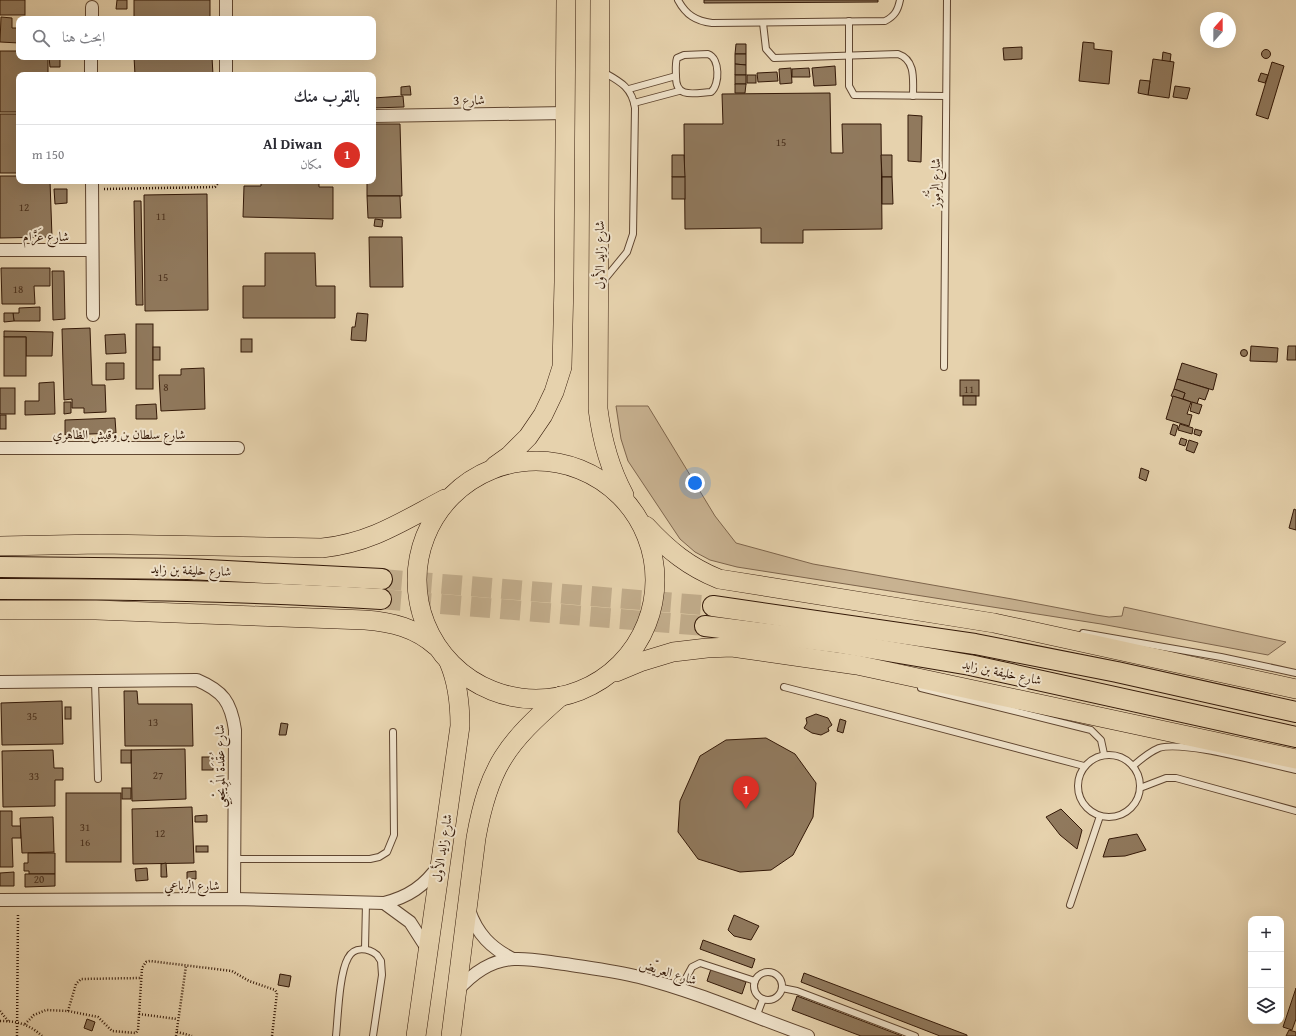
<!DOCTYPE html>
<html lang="ar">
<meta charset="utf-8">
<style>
body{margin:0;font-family:"Gentium Book Plus",Amiri,serif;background:#f2f2f3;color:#2b2b33;direction:rtl}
.controls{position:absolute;right:12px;bottom:12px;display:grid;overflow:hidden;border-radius:8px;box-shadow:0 4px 16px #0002}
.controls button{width:36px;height:36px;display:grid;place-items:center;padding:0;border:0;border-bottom:1px solid #e1e1e2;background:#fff;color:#2b2b33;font:20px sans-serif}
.compass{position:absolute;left:1200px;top:12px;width:36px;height:36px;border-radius:50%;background:#fff;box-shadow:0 4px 16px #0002;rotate:21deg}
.you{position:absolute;left:695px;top:483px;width:14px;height:14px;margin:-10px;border:3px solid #fff;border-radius:50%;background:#1a73e8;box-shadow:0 0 0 6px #1a73e833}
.badge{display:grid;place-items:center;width:26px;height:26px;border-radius:50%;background:#d93025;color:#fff;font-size:13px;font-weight:700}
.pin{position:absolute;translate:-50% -33px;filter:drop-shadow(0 1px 2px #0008)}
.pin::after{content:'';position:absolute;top:21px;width:14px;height:12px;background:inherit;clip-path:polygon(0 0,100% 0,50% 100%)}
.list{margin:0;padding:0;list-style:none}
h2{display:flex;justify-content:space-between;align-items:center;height:52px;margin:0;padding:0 16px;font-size:17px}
h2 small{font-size:13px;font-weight:400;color:#7c7c81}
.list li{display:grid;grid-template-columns:26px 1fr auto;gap:12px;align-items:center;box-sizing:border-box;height:60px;padding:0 16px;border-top:1px solid #e1e1e2}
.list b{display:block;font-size:15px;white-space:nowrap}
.list p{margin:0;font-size:13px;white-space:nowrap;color:#7c7c81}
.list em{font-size:13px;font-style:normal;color:#7c7c81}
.icon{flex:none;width:22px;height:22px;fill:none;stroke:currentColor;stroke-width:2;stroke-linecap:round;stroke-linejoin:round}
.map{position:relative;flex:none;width:1296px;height:1036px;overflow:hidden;direction:ltr}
.search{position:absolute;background:#fff;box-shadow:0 4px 16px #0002;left:16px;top:16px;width:360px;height:44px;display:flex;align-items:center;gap:10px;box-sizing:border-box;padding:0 14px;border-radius:8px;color:#7c7c81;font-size:15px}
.panel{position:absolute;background:#fff;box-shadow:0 4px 16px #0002;left:16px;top:72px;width:360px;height:112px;border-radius:8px;direction:rtl}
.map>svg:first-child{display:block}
.green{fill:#c8b291;stroke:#7e654c}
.building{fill:#90795d;stroke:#331807}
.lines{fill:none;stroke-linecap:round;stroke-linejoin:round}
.trunk-tunnel{stroke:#c2ad8c;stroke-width:20;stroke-dasharray:20 10;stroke-linecap:butt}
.service-casing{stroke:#604630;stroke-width:8}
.minor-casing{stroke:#604630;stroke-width:14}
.primary-casing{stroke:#331807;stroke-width:20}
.trunk-casing{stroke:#331807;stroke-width:22}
.path{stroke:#331807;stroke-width:2.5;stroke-dasharray:1 2;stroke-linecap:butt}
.service{stroke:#efe2ca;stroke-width:6}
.minor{stroke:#efe2ca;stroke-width:12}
.primary{stroke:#e6d2ad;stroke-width:19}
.trunk{stroke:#e6d2ad;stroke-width:20}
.labels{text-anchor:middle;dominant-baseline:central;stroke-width:4;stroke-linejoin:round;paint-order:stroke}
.number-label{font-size:11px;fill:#4a301c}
.street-label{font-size:13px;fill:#331807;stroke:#efe2ca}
</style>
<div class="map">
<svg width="1296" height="1036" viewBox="0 0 1296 1036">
<rect width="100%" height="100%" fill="#e6d2ad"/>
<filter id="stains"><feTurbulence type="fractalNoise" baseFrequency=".005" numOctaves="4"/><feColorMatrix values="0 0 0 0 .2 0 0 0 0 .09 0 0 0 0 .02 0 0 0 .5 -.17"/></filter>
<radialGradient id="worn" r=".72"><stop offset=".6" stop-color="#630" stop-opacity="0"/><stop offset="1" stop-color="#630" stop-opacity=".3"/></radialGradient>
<!-- green -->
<path class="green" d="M616 406H648L715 516 736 543 813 564 1012 599 1096 615 1109 617 1122 616 1124 607 1286 642 1268 655 1101 624 737 567 710 560 695 552 680 539 628 461 621 439Z"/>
<!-- building -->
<g class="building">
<rect x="0" y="0" width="25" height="15"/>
<path d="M117 0H127V9H116Z"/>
<rect x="134" y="0" width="76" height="19"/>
<path d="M704 0H878V2L704 3Z"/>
<path d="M1 17 12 18V28H19V43L0 42Z"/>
<path d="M1083 42 1094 43V49L1112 51 1109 84 1079 81Z"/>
<path d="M736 44H746V54H735Z"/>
<path d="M1022 47V59L1004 60 1003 48Z"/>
<circle cx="1266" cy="54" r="4.5"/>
<path d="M0 51H19V57H48V75H19V112H0Z"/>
<path d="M1163 52 1171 54 1170 62 1162 61Z"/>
<path d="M735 54H746V65L735 64Z"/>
<path d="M49 57H60V67H50Z"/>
<path d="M134 57H212L213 75H135Z"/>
<path d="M1153 59 1174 62 1169 98 1148 95Z"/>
<path d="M1272 62 1284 66 1268 119 1256 115Z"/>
<path d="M735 64 746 65V75H735Z"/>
<path d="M835 66 836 85 814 86 812 68Z"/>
<path d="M791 68 792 83 780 84 779 69Z"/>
<path d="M809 68 810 77H792V69Z"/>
<path d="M777 72 778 81 758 82 757 73Z"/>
<path d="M1261 73 1268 75 1265 83 1258 81Z"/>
<rect x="735" y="75" width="11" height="9"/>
<rect x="747" y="75" width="9" height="8"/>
<path d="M1140 80 1150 81 1148 95 1138 93Z"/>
<path d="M735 84H746L745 93H735Z"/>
<path d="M410 86 411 95H401V87Z"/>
<path d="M1175 86 1190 88 1187 99 1173 97Z"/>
<path d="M830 93 831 153H843L842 124H881L882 229 803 230V243H761V228L685 229 684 124H723L722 94Z"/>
<path d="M403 96 404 107 373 108V98Z"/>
<rect x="0" y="114" width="19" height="59"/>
<path d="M908 115 922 116 921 162 908 161Z"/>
<path d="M373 124H400L402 196H367V181H373Z"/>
<path d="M672 155H684L685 177H672Z"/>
<path d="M881 155H892V177H882Z"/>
<path d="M0 176H19V181H50L52 237 0 238Z"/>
<rect x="672" y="177" width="13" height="22"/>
<path d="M882 177H892L893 204H882Z"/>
<path d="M261 181H319V187H333V219L243 217 244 186H261Z"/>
<path d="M54 189H67V203L55 204Z"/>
<path d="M207 194 208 310 145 311 144 195Z"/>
<path d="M367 196H400L401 218H368Z"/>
<path d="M134 201H141L143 305H136Z"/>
<path d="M375 219 383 220 382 227 374 226Z"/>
<path d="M369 237H402L403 287H370Z"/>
<path d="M265 253H315L316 286H335V318H243V286H265Z"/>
<path d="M1 268H50V286H34L35 304H2Z"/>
<path d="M52 271H64L65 319 53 320Z"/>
<path d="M40 307V321H14L13 313H19V308Z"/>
<path d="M4 313H13L14 321 4 322Z"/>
<path d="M357 313 368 314 366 341 351 340 352 327H355Z"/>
<rect x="136" y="324" width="17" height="65"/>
<path d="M90 328 92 385H105L106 412 84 413V408H72V399L64 400 62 329Z"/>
<path d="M4 331 53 332 52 356H26V337H4Z"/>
<path d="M125 334 126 353 106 354 105 335Z"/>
<rect x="4" y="337" width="22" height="39"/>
<rect x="241" y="339" width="11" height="13"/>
<path d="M1251 346 1278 348 1277 362 1250 361Z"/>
<path d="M1288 346H1296V360H1287Z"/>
<rect x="153" y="347" width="7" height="13"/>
<circle cx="1244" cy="353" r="3.5"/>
<path d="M106 363H124V379L106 380Z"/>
<path d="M1182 363 1217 374 1213 390 1177 379Z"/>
<path d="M204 368 205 409 161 411 159 375H181V369Z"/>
<path d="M1177 379 1209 389 1205 400 1199 398 1197 404 1183 399 1185 393 1174 389Z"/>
<rect x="960" y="380" width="19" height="16"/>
<path d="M54 382 55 414 25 415V401H39V383Z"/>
<rect x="0" y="388" width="15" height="26"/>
<path d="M1174 389 1185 393 1183 399 1171 396Z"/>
<rect x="963" y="396" width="13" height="9"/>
<path d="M1173 396 1191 402 1187 414 1192 415 1189 426 1166 419Z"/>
<path d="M64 402H71V413L64 414Z"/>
<path d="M1192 402 1202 405 1199 414 1190 411Z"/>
<path d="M156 404 157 419H136V405Z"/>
<rect x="0" y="415" width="6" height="14"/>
<path d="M115 418 116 433 65 435V420Z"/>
<path d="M1173 424 1178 426 1175 436 1170 434Z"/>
<path d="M1180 424 1193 428 1192 434 1178 430Z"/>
<path d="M1195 429 1202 431 1200 436 1194 434Z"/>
<path d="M1181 438 1187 440 1185 446 1179 444Z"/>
<path d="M1189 440 1198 443 1194 453 1186 450Z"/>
<path d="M1141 468 1149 471 1146 481 1139 478Z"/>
<path d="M1294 509 1296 510V530L1289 528Z"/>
<path d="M124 691H137L138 704H192L193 746H125Z"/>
<path d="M62 701 63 744 2 745 1 703Z"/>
<rect x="65" y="707" width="6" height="12"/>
<path d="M816 714 828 718 832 725 828 728 829 731 821 735 812 733 804 728 807 723 806 718Z"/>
<path d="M840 719 846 721 843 733 837 731Z"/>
<path d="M281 723 288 724 286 735H279Z"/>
<path d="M766 738 795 754 816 783 813 817 793 855 771 870 740 872 698 859 678 832 680 801 700 756 726 740Z"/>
<path d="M185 749 186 799 132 801 131 750Z"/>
<path d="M53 750 54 768H63V780H55V806L3 807 2 751Z"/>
<rect x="121" y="750" width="10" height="13"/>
<rect x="202" y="757" width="11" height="13"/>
<rect x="122" y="788" width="9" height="11"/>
<rect x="66" y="793" width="55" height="69"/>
<path d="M192 807 194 863 133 864 132 809Z"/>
<path d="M1061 809 1082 830 1077 849 1060 835 1046 817Z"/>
<path d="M0 811H12V826H21V838H12L13 867H0Z"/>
<path d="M207 815V822H195V816Z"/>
<path d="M53 817 54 852 22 853 20 818Z"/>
<path d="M1137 834 1146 850 1125 856 1103 857 1109 839Z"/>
<rect x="196" y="846" width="12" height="6"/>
<path d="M28 853H55V874H29V871H24V863H28Z"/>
<path d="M166 863 167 877H161V864Z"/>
<path d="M147 868 148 880 136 881 135 869Z"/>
<path d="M196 871V879H187V872Z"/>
<path d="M14 872V886H0V873Z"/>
<path d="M25 874H55V886L25 887Z"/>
<path d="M734 915 759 926 751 940 734 936 728 930Z"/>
<path d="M703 940 755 959 752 968 700 949Z"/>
<path d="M711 969 746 982 742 994 707 981Z"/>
<path d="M804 973 967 1035V1036H940L801 982Z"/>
<path d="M280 974 291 976 289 987 278 985Z"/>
<path d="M1296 988V1019L1292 1030 1283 1027Z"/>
<path d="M797 996 902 1036H861L792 1010Z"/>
<path d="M87 1019 95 1022 92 1031 84 1028Z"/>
<path d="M1289 1030 1296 1032V1036H1286Z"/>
</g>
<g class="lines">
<!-- trunk-tunnel -->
<g class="trunk-tunnel">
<path d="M382 579 713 606"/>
<path d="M381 599 705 626"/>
</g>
<defs>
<g id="service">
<path d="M678 0C686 15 696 21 712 23L885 21C895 16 898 10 900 0"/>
<path d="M849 21V86L854 95 946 96"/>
<path d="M763 23 766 49 774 58 898 54C916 60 913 80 913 96"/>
<path d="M708 54C720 58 720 85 711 92 694 93 676 99 676 77 676 71 675 64 677 58L684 55Z"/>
<path d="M603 72C619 81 632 87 635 108L633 234 627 252 604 280"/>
<path d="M629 89 676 76"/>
<path d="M634 103 679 91"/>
<path d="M944 367 947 0"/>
<path d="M1083 633 1221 657 1296 673"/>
<path d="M95 682 98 779"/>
<path d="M784 687 1084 766"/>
<path d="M921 688 1091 730 1101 740 1104 754"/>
<circle cx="1109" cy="786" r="31"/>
<path d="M1133 766C1141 759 1149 752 1159 748 1184 740 1266 764 1296 770"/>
<path d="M1140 788 1166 778H1176L1296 811"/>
<path d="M234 859H370L379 857 387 852 394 835 393 732"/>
<path d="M1070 905 1100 816"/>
<path d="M365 949 366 902"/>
<circle cx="768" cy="986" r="14"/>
<path d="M782 988 797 991 915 1036"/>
<path d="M680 989 692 967 700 963 755 981"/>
<path d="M756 1017 763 999"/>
<path d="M336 1036C338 1017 339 974 348 958 354 946 368 948 377 955L381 961 382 975 373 1036"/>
</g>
<g id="minor">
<path d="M92 19V7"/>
<path d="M226 19V0"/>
<path d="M91 75V57"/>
<path d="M226 75V57"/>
<path d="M373 116 566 113"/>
<path d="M92 181 93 315"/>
<path d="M0 250H92"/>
<path d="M0 448H238"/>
<path d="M0 682 197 680C223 691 231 702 235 730L234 899"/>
<path d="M0 900 234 899 384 903C408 897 425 886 439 865"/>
<path d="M384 903 410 922 428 950"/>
<path d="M469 910C477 934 491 948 513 959"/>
<path d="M457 991C471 975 491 960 514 959 530 958 548 962 565 964 590 968 615 971 639 977 697 992 752 1016 808 1036"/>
</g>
<g id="primary">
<path d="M600 0 598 409C602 441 609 467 624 495"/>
<circle cx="536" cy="580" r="119"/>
<path d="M495 466 509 456 528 437 543 415 554 392 562 367 564 282 566 0"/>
<path d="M646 526C668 550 689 567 719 579L994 623 1296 689"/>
<path d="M0 546 100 544 322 548C371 543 403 521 445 499"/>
<path d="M0 610H96L365 620C392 622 416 628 436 646"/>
<path d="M616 672 640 662 673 652 707 648 732 647 857 665 1296 759"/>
<path d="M416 1036 460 726C460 703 458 683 449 662"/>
<path d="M451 1036 476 838C489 766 507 743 561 696"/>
</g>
<g id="trunk">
<path d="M0 567 188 569 382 579"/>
<path d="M0 589C127 589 254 591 381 599"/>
<path d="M713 606 975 644 1117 672 1296 712"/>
<path d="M705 626 834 642 970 665 1296 737"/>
</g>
</defs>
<!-- service casing -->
<use href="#service" class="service-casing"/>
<!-- minor casing -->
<use href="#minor" class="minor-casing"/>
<!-- primary casing -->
<use href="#primary" class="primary-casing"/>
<!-- trunk casing -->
<use href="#trunk" class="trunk-casing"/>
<!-- path -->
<g class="path">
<path d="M104 189 215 187 220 181"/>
<path d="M0 1011 8 1021"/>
<path d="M68 1011 76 984 81 979 141 978"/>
<path d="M139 1014 177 1019"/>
<path d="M0 1021C17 1021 29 1024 42 1036"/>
<path d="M25 1024 34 1015 46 1010 68 1011 98 1017 112 1031 136 1033 138 1030 142 968 146 962 150 961 232 971 249 981 275 990 277 993 272 1036"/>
<path d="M177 1032 192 1036"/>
<path d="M17 1036 18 913"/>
<path d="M176 1036 186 966"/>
</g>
<!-- service -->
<use href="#service" class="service"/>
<!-- minor -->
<use href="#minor" class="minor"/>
<!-- primary -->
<use href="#primary" class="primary"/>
<!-- trunk -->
<use href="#trunk" class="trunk"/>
</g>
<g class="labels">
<!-- number labels -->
<g class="number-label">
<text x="781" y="142">15</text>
<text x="24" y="207">12</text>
<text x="161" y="216">11</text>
<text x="163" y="277">15</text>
<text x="18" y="289">18</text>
<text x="166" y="387">8</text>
<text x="969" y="389">11</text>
<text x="32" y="716">35</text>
<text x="153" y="722">13</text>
<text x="158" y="775">27</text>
<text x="34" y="776">33</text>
<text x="85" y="827">31</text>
<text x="160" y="833">12</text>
<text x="85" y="842">16</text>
<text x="39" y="879">20</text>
</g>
<!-- street labels -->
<g class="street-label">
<text transform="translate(469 100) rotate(-1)">شارع 3</text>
<text transform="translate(935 183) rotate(-90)">شارع الرُّمُوز</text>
<text x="46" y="236">شارع عَزَّام</text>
<text transform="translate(599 255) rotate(-90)">شارع زايد الأول</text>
<text x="119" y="434">شارع سلطان بن وقيش الظاهري</text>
<text transform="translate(191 570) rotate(2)">شارع خليفة بن زايد</text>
<text transform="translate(1002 672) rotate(12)">شارع خليفة بن زايد</text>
<text transform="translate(220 766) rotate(-91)">شارع عُقْدَة المُوِيجْعِي</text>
<text transform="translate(442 848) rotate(-81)">شارع زايد الأول</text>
<text x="192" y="885">شارع الرباعي</text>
<text transform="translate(668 972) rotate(17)">شارع العريّض</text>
</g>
</g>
<rect width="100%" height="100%" filter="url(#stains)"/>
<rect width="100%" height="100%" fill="url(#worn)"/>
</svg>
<div class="controls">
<button>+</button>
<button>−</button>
<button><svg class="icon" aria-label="layers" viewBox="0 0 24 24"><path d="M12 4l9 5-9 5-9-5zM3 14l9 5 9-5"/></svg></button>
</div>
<svg class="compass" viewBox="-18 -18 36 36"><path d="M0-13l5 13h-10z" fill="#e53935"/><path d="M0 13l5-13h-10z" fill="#7c7c81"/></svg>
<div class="you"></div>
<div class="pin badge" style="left:746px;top:809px">1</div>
<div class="search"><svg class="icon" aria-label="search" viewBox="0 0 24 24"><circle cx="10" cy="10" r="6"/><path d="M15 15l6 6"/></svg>ابحث هنا</div>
<section class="panel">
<h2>بالقرب منك<small></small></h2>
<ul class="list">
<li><span class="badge">1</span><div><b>Al Diwan</b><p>مكان</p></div><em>150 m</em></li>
</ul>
</section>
</div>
